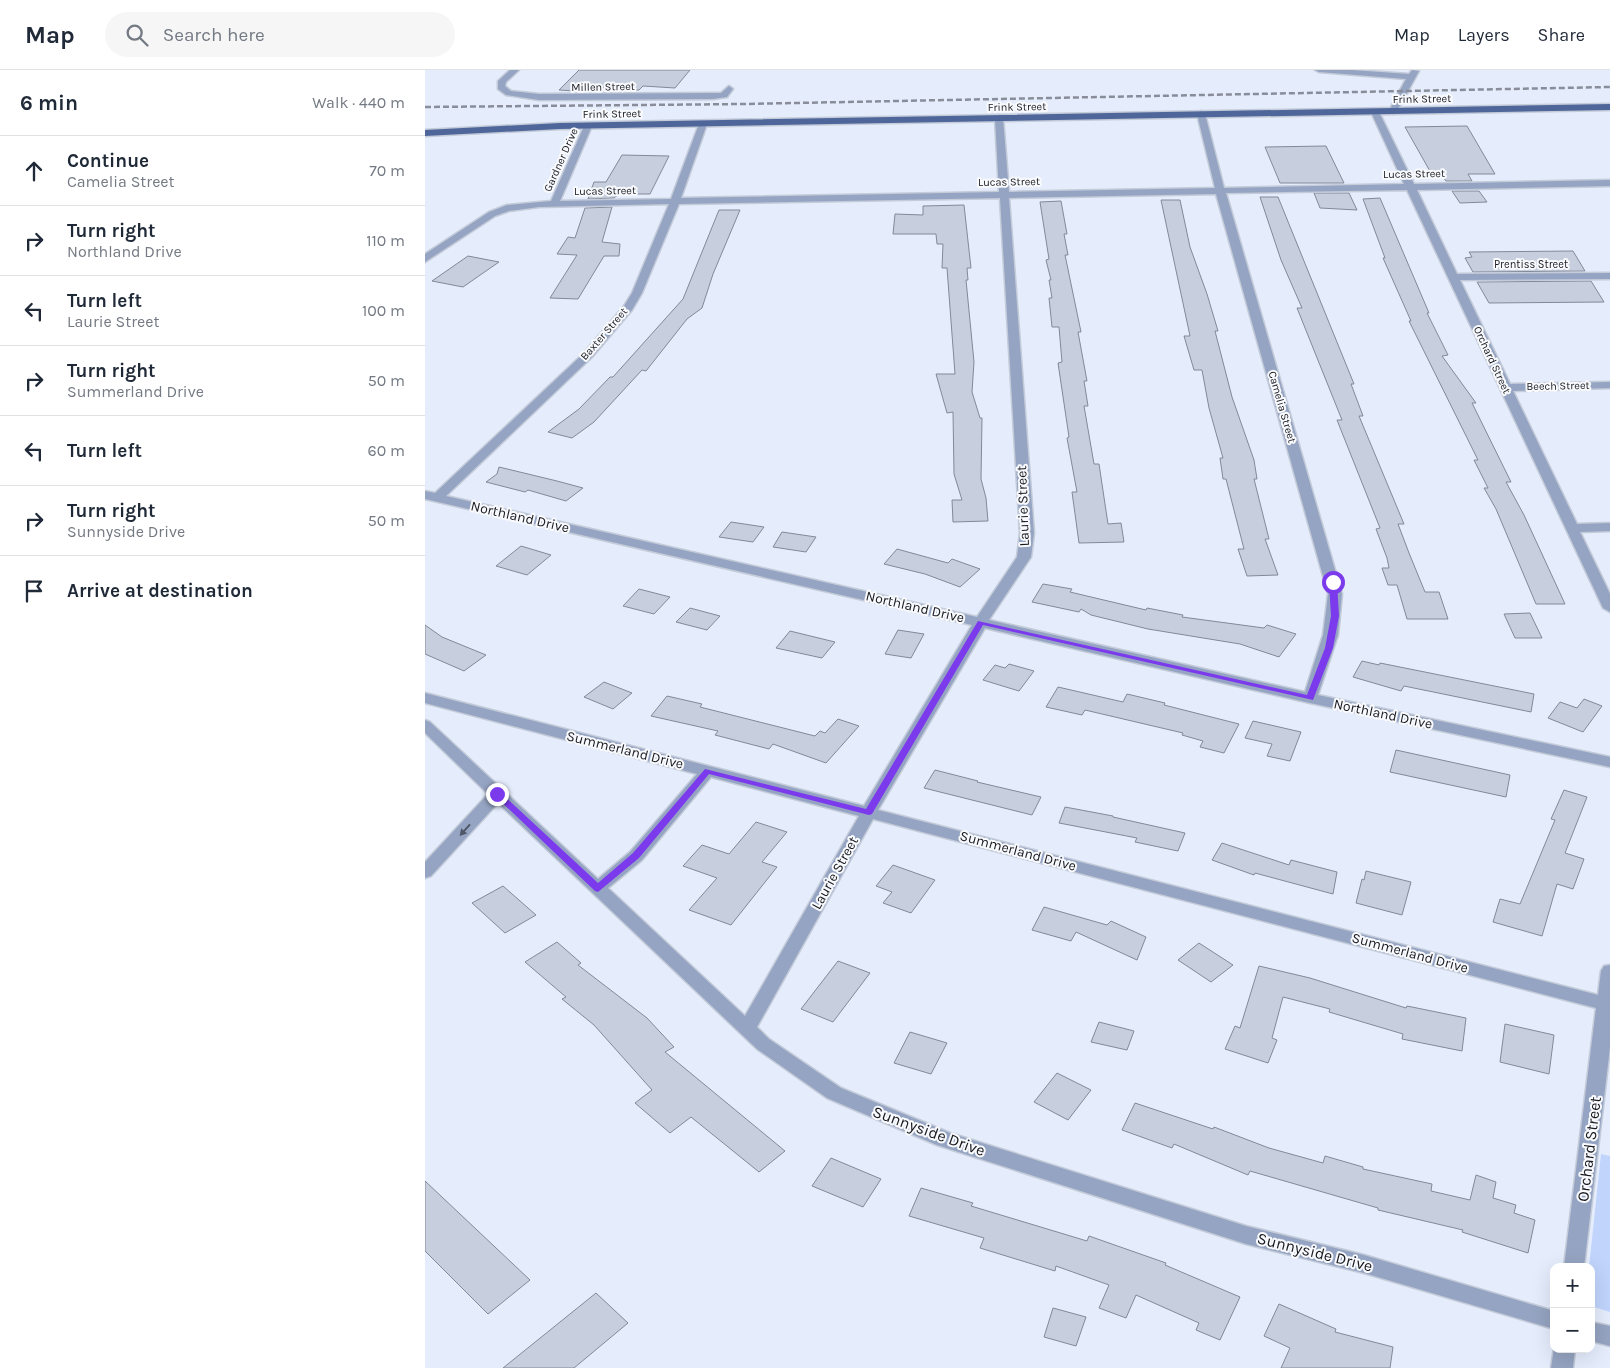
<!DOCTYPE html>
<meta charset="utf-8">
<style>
body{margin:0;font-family:Karla,sans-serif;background:#f6f6f7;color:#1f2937}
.controls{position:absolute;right:15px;bottom:15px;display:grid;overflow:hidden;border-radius:10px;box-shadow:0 5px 20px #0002}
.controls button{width:45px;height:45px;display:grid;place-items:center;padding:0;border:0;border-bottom:1px solid #e0e1e3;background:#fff;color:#1f2937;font:25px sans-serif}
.stop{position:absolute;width:15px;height:15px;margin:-11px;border:4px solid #7c3aed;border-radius:50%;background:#fff}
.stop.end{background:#7c3aed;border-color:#fff;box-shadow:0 1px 5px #0008}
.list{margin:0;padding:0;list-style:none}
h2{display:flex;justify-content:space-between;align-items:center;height:65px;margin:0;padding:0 20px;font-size:21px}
h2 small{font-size:16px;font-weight:400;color:#747a83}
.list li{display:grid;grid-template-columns:32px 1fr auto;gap:15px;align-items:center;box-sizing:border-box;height:70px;padding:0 20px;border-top:1px solid #e0e1e3}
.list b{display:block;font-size:19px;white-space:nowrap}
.list p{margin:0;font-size:16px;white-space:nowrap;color:#747a83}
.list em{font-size:16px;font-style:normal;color:#747a83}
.icon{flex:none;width:28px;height:28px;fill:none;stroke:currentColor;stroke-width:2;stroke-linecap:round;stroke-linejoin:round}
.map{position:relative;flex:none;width:1185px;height:1298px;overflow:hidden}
header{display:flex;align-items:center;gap:30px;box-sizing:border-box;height:70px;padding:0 25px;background:#fff;border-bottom:1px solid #e0e1e3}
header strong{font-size:24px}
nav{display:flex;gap:28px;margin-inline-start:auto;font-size:18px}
.search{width:350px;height:45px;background:#f6f6f7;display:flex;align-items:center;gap:12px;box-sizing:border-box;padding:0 18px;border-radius:28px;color:#747a83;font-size:19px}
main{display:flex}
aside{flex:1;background:#fff}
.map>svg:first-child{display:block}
.green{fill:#c0d4fc}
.building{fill:#c7cfde;stroke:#828997}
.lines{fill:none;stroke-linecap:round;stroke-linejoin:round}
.minor-casing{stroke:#c4cbd9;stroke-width:3}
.major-casing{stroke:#c4cbd9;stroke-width:3}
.minor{fill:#95a4c2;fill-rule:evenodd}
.major{fill:#4e669a;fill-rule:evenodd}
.rail{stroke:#888d99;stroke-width:2.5;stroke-dasharray:6 3;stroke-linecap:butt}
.oneway{fill:#505868}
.route{fill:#7c3aed}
.labels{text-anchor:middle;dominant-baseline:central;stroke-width:4;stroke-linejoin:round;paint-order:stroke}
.far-street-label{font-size:11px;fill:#17191f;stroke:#f8fafd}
.street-label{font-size:14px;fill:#17191f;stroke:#f8fafd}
.near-street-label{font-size:16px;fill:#17191f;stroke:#f8fafd}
</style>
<header>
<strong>Map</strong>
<div class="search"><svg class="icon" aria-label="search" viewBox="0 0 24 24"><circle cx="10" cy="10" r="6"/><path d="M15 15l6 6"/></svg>Search here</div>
<nav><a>Map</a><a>Layers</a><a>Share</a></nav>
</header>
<main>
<aside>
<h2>6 min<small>Walk · 440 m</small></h2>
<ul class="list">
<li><svg class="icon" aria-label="ahead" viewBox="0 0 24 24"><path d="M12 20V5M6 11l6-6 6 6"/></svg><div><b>Continue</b><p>Camelia Street</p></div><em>70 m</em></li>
<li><svg class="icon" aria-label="right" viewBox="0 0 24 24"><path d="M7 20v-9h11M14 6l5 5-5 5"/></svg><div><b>Turn right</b><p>Northland Drive</p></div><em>110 m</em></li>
<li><svg class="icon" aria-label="left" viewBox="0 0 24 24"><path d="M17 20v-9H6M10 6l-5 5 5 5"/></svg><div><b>Turn left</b><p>Laurie Street</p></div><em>100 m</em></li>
<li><svg class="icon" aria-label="right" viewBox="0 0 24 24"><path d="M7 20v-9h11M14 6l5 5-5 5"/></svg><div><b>Turn right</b><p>Summerland Drive</p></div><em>50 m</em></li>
<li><svg class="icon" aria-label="left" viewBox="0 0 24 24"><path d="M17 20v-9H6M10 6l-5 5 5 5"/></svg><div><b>Turn left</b></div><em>60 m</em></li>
<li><svg class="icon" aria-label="right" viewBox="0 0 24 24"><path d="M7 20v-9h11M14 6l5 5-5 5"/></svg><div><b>Turn right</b><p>Sunnyside Drive</p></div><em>50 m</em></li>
<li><svg class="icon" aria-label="arrive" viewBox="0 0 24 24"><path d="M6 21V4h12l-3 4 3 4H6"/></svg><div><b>Arrive at destination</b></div></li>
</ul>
</aside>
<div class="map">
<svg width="1185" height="1298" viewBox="0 0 1185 1298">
<rect width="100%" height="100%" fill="#e5edfd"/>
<!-- green -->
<path class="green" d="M1176 1084 1185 1086V1242L1166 1236V1197H1164Z"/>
<!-- building -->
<g class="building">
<path d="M154 0H265L250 18 218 16 214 20H204L196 14 192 19 169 17 165 22 134 20Z"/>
<path d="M1042 56 1070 104H1043L1047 111H1021L1015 103H1006L980 57Z"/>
<path d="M901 76 919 113H855L840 77Z"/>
<path d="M197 85 244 86 225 124H194L189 128 163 129 169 112H181Z"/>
<path d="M1027 121H1054L1062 132 1035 133Z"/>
<path d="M889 123H924L932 140 895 138Z"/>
<path d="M835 127H853L929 314H926L938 346H934L979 454H973L984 483 1000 522H1014L1023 549H982L972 515H963L957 498H964L962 488 951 459 955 458 912 350H917L872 238H877L856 190Z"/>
<path d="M955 128 1004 243H1002L1023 285 1017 286 1051 333H1047L1086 412H1081L1099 445 1140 534H1111L1071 439 1059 418H1063L1049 390H1053L984 251H986L958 188H960L938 129Z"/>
<path d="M736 130H755L765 177 782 224 793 261H790L807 327 829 390 832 409H829L844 469H840L853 505 822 506 813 479H819L801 409H798L795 388H798L784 338 777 300H769L759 266H765Z"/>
<path d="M636 131 642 164H639L643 185H640L656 262H653L662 311H659L663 336H659L669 394H674L683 454 696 453 699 472 654 473 647 422H652L642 368 644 367 633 293 637 292 634 257H627L624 228H627L624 210H626L621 190 624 189 615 132Z"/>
<path d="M539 135 546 198H542L543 210H541L549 292 547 322 555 348H557L556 409 561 428 563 451 528 452 527 430H537L529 404 528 342 522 343 511 304H530L522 198H517L518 174H512L511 164H468L470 144 498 145V136Z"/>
<path d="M187 137 177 172 195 174 194 186H179L153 229 125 228 152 185 132 184 143 167 150 168 160 138Z"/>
<path d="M294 140H315L288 204 277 238 262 249 221 301 217 300 169 352 147 368 123 362 154 339 185 307H188L258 229Z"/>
<path d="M1148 181 1160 201 1048 202 1040 188 1047 187 1044 182Z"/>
<path d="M43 186 74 192 38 217 7 211Z"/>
<path d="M1166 211 1179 232 1064 233 1052 212Z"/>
<path d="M74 397 132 411 158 418 141 431 103 420 100 422 61 412 72 404Z"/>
<path d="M306 452 339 457 328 472 294 467Z"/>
<path d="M357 462 391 467 381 482 348 477Z"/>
<path d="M96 476 126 485 102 505 71 496Z"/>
<path d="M472 479 523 493 527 489 555 499 535 517 500 504 459 494Z"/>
<path d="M618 514 647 519 645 522 721 540 722 538 758 545 757 547 839 558 842 555 871 564 854 587 815 574 723 559 666 545 656 539 654 542 607 532Z"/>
<path d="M214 519 245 527 229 544 198 536Z"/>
<path d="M265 538 295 546 282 560 251 552Z"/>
<path d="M1105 543 1117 568H1090L1079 544Z"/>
<path d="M0 555 17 567 61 585 39 601 0 584Z"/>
<path d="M473 560 499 564 486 588 460 584Z"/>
<path d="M365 561 410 572 397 588 351 578Z"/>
<path d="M937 591 954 595 955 593 1109 624 1106 642 979 616 976 621 928 607Z"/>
<path d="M584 594 609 601 594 621 558 610 570 595 580 598Z"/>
<path d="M179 612 207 623 188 639 159 627Z"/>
<path d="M633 617 698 632 702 624 740 633 739 635 814 654 799 683 775 677 778 671 757 665 758 663 660 640 657 645 621 637Z"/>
<path d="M242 626 277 634 275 637 390 666 395 661 400 663 413 649 434 656 401 693 348 674 344 679 290 665 293 661 226 646Z"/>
<path d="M1159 629 1177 636 1158 662 1123 648 1135 632 1152 638Z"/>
<path d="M828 651 876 662 865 691 842 686 847 674 820 668Z"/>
<path d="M971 680 1085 705 1081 727 965 702Z"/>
<path d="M510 700 553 711 552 712 616 727 607 745 499 718Z"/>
<path d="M1139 720 1162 727 1140 783 1159 789 1148 819 1132 814 1117 866 1068 852 1075 829 1095 834 1130 750 1126 749Z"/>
<path d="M640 737 688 746V747L760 763 753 781 710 772 712 768 634 753Z"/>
<path d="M331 752 362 762 337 792 352 797 306 855 264 840 292 808 258 796 277 775 304 784Z"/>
<path d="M797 773 864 795 866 790 912 802 908 824 830 803 829 805 787 790Z"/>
<path d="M468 795 510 810 486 843 458 833 467 822 451 816Z"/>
<path d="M941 801 986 812 977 845 931 833 937 809 939 810Z"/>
<path d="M78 816 111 845 80 863 47 833Z"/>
<path d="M619 837 682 855 686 851 721 867 712 890 651 862 646 871 607 860Z"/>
<path d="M132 872 156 893 153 895 222 948 249 977 240 982 360 1081 334 1102 266 1047 245 1063 210 1033 227 1020 169 955 137 929 141 927 100 892Z"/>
<path d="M774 873 808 895 786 912 753 890Z"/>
<path d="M413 891 445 903 408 952 376 939Z"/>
<path d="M834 896 885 908 981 938 982 936 1041 948 1037 981 977 969 978 964 904 942 905 939 858 927 847 968 852 970 843 993 800 979 810 956 815 958Z"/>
<path d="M674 952 709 961 702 980 666 972Z"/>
<path d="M1080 954 1129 965 1124 1004 1075 992Z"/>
<path d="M485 962 522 973 506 1004 469 993Z"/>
<path d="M632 1003 666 1020 643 1050 609 1032Z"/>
<path d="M710 1033 788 1059 789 1057 844 1078 898 1093 900 1086 938 1097V1099L1007 1114 1006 1121 1045 1130 1051 1105 1071 1112 1068 1128 1091 1135 1089 1143 1110 1150 1103 1183 1037 1162 1038 1160 953 1140V1138L825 1101 823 1105 749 1074 747 1078 697 1060Z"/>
<path d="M406 1088 456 1109 438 1137 387 1116Z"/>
<path d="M0 1111 105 1210 63 1244 0 1181Z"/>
<path d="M496 1118 548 1133 546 1136 662 1171 664 1166 741 1193 740 1195 815 1227 795 1270 771 1260 774 1253 711 1225 701 1248 674 1238 684 1215 631 1196 630 1201 555 1178 559 1168 484 1146Z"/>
<path d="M171 1223 203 1253 149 1298H78Z"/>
<path d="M854 1234 911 1259 910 1262 968 1277 965 1298H856L865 1278 839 1266Z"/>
<path d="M628 1238 661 1247 651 1276 619 1267Z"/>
</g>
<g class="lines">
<defs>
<g id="minor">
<path d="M85 0H94L81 12 80 16 86 21 114 24 288 23H296L304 16 308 19 302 27 288 29 114 30 81 25 73 19V11Z"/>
<path d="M890 0H927L984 4 987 0 994 1 972 41 968 44 964 41 981 9 894 2Z"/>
<path d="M950 39 954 42 989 114 1185 110V116L992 120 1032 204 1185 203V209L1035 210 1085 314 1185 312V318L1088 321 1152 454 1185 453V461L1155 462 1185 524V542L1178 538 982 120 801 123 917 524 913 565 893 625 1185 687V697L885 633 560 558 453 740 1173 925 1176 901 1179 896 1185 895V977L1159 1197H1139L1171 938 448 749 332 957 344 969 416 1018 525 1063 821 1156 939 1185 1129 1241V1259L939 1203 821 1174 512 1075 402 1028 332 979 73 733 6 806 0 808V792L63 724 0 663V650L5 652 173 809 205 782 272 704 0 633V623L439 736 547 555 0 429V421L10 423 159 283 199 236 207 223 244 134 114 137 84 141 70 146 0 192V184L64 142 82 135 126 131 160 54H166L167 56 135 131 246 129 274 54 278 51 282 54 256 128 574 122 570 48 574 45 578 48 584 122 790 118 772 44 776 41 780 44 799 118 979 114 946 42ZM791 124 903 524 898 565 880 622 564 550 606 487 609 463 584 128ZM575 128 595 463 592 487 552 547 21 426 167 287 207 240 217 223 254 134ZM286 707 434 746 320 946 183 818 217 790Z"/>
<path d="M1166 1252 1185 1256V1276L1166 1271Z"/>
<path d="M1129 1278 1150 1279 1148 1298H1126Z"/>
</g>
<path id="major" d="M1185 34V40L135 59 0 66V60L135 53Z"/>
</defs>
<!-- minor casing -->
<use href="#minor" class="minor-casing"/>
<!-- major casing -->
<use href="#major" class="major-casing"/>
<!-- minor -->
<use href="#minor" class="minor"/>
<!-- major -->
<use href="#major" class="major"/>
<!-- rail -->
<path class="rail" d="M0 37 319 34 1185 17"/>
</g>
<!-- one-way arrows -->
<defs><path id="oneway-solid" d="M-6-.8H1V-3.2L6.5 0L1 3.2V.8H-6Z" transform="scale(1.25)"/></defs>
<use class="oneway" href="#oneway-solid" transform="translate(40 760) rotate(132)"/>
<!-- route -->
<path class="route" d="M908 510 912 512 914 546 908 578 888 630 558 555 447 744 444 745 284 704 214 788 173 822 170 821 68 724 72 721 75 722 173 813 208 783 280 699 441 739 553 551 882 625 900 578 906 546 904 512Z"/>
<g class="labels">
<!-- far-street labels -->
<g class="far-street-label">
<text transform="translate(178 17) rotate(-1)">Millen Street</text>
<text transform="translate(997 29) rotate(-1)">Frink Street</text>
<text transform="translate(592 37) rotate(-1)">Frink Street</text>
<text transform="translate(187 44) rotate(-1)">Frink Street</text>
<text transform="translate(136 90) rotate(-66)">Gardner Drive</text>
<text transform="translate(989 104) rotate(-1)">Lucas Street</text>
<text transform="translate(584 112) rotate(-1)">Lucas Street</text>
<text transform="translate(180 121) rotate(-1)">Lucas Street</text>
<text x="1106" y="194">Prentiss Street</text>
<text transform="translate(179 264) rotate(-49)">Baxter Street</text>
<text transform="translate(1067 290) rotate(65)">Orchard Street</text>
<text transform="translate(1133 316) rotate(-1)">Beech Street</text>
<text transform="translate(857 337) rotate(74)">Camelia Street</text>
</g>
<!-- street labels -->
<g class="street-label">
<text transform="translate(598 436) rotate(-92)">Laurie Street</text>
<text transform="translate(95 447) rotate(13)">Northland Drive</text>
<text transform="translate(490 537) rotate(13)">Northland Drive</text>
<text transform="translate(958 644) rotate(12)">Northland Drive</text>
<text transform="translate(200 680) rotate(14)">Summerland Drive</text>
<text transform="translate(593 781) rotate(15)">Summerland Drive</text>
<text transform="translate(410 803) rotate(-61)">Laurie Street</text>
<text transform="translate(985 883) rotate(15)">Summerland Drive</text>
</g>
<!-- near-street labels -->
<g class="near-street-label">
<text transform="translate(504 1061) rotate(20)">Sunnyside Drive</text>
<text transform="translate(1164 1079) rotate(-83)">Orchard Street</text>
<text transform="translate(890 1182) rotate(14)">Sunnyside Drive</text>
</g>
</g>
</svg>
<div class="controls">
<button>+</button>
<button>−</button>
</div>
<div class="stop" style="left:908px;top:512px"></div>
<div class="stop end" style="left:72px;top:724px"></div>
</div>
</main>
